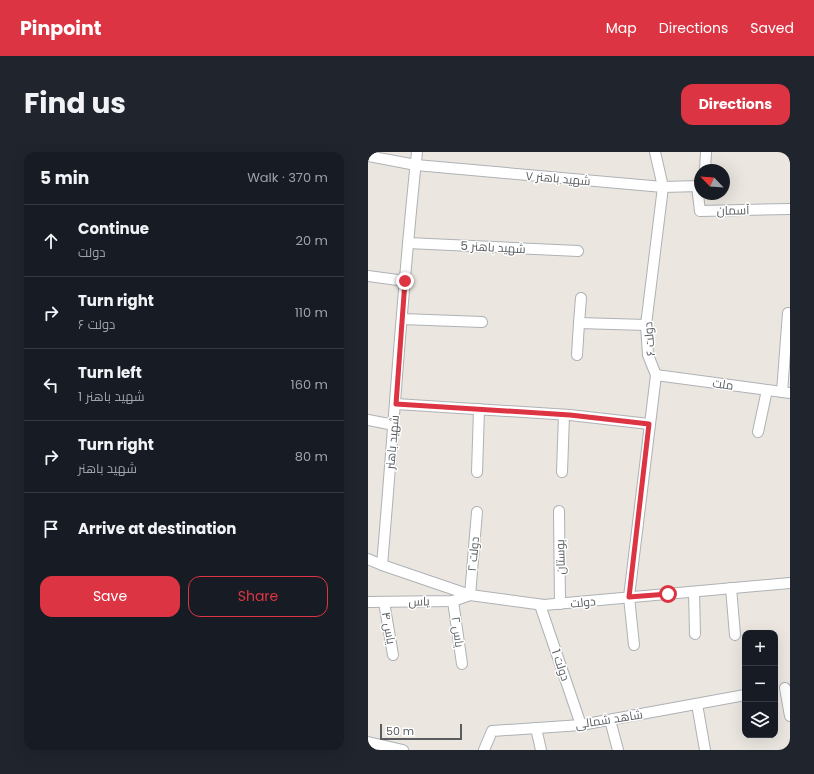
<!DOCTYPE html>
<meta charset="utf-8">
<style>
body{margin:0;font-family:Poppins,Cairo,sans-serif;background:#20242c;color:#f1f3f6}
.controls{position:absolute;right:12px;bottom:12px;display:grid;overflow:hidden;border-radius:8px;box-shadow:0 4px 16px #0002}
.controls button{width:36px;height:36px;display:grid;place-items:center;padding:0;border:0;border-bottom:1px solid #363941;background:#171b24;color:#f1f3f6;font:20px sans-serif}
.compass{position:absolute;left:326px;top:12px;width:36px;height:36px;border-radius:50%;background:#171b24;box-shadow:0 4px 16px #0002;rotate:295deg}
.scale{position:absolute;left:12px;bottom:10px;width:82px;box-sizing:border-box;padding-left:4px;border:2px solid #595d60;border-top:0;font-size:11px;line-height:14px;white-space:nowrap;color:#595d60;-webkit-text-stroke:3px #fff;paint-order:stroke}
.stop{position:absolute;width:12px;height:12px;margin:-9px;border:3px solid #dd3443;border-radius:50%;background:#fff}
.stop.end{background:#dd3443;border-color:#fff;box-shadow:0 1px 4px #0008}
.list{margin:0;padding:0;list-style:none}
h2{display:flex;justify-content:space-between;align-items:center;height:52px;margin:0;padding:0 16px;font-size:17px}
h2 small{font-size:13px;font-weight:400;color:#9ea1a6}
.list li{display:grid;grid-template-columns:26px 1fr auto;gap:12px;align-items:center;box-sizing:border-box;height:72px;padding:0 16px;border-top:1px solid #363941}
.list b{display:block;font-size:15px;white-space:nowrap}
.list p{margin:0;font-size:13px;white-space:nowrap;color:#9ea1a6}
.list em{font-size:13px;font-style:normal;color:#9ea1a6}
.actions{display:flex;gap:8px;padding:12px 16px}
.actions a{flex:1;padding:9px 0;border:1px solid #dd3443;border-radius:12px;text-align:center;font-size:14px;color:#dd3443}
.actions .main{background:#dd3443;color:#fff}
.icon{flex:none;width:22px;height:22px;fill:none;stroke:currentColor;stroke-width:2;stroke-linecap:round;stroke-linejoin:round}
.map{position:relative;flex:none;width:422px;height:598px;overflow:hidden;border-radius:12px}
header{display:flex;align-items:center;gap:24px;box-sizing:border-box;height:56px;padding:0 20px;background:#dd3443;color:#fff}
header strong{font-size:19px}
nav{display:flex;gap:22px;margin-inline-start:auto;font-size:14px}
.intro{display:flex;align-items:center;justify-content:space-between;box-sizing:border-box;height:96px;padding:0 24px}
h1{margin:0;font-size:28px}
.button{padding:10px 18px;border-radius:12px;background:#dd3443;color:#fff;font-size:14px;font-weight:700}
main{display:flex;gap:24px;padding:0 24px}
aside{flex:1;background:#171b24;border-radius:12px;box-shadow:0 4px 16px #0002}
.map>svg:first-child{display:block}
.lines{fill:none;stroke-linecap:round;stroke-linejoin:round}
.street-casing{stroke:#aeb2b5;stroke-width:12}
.street{stroke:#fff;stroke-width:10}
.route{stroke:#dd3443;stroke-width:5}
.labels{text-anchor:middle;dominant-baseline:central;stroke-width:3;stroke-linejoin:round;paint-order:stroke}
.street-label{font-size:12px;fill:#595d60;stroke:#fff}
</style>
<header>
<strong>Pinpoint</strong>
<nav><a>Map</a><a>Directions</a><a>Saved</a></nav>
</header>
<div class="intro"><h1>Find us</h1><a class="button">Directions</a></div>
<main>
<aside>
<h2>5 min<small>Walk · 370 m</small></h2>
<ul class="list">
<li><svg class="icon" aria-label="ahead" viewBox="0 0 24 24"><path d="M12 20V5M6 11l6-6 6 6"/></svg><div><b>Continue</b><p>دولت</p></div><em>20 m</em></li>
<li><svg class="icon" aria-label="right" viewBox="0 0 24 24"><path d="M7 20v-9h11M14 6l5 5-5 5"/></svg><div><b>Turn right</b><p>دولت ۶</p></div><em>110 m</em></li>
<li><svg class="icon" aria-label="left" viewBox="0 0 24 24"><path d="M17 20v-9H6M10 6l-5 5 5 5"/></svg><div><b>Turn left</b><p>شهید باهنر 1</p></div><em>160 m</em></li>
<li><svg class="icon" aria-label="right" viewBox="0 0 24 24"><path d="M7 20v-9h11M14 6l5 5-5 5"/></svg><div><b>Turn right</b><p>شهید باهنر</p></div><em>80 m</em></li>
<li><svg class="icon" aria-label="arrive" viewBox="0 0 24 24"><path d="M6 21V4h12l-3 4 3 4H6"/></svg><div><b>Arrive at destination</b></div></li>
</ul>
<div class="actions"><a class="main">Save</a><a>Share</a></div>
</aside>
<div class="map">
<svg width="422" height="598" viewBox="0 0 422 598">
<rect width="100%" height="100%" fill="#ebe6e0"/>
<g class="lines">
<defs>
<g id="street">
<path d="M0 4 48 13 295 35 332 34"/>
<path d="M337 18 338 0"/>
<path d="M329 34 332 59 422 57"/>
<path d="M40 91 210 99"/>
<path d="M0 124 37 129"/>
<path d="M213 146 211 171 278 173"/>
<path d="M34 167 114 170"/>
<path d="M209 203 211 171"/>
<path d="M288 223 422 241"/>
<path d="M414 240 420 161"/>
<path d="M28 252 202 263 281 272"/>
<path d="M0 268 26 273"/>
<path d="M390 280 399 238"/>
<path d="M109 320 111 257"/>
<path d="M194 320 196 263"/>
<path d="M191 359 192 452"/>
<path d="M0 407 14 413 102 443 176 453 422 431"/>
<path d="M14 413C26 275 34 137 49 0"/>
<path d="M363 436 367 483"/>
<path d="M326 440 327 482"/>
<path d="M85 449 94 512"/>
<path d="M0 450 85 449 102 443 109 360"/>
<path d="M16 450 25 503"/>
<path d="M172 453 213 573"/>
<path d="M266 493 261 445 288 223 280 203 278 173 295 35 287 0"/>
<path d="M417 536 422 564"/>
<path d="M329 552 337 598"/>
<path d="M242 568 250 598"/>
<path d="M168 576 173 598"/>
<path d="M0 590 35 598"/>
<path d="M116 598 124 579 213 573 377 543"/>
</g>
</defs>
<!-- street casing -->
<use href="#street" class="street-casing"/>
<!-- street -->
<use href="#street" class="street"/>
</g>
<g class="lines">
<!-- route -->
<path class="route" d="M37 129 28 252 202 263 281 272 261 445 300 442"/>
</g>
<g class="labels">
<!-- street labels -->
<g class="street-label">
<text transform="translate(190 26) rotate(5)">شهید باهنر ۷</text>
<text transform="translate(365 58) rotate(-1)">آسمان</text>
<text transform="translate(125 95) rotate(3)">شهید باهنر 5</text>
<text transform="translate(281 187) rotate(-95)">دولت ۶</text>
<text transform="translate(355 232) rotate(8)">ملت</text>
<text transform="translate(24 290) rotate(-85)">شهید باهنر</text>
<text transform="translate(105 402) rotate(-85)">دولت ۲</text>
<text transform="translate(192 405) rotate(-91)">بوستان</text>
<text transform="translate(51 449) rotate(-1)">یاس</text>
<text transform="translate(215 450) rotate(-6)">دولت</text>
<text transform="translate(21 476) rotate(80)">یاس ۴</text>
<text transform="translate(90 480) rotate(82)">یاس ۲</text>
<text transform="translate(193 513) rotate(71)">دولت 1</text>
<text transform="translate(241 567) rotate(-9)">شاهد شمالی</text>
</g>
</g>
</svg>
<div class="controls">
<button>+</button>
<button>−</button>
<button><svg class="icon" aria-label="layers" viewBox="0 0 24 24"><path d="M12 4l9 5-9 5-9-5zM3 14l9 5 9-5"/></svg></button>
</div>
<svg class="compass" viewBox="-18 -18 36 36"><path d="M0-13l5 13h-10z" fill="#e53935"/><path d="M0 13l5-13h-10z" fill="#9ea1a6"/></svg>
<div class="scale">50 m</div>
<div class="stop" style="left:300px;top:442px"></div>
<div class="stop end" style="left:37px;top:129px"></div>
</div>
</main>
